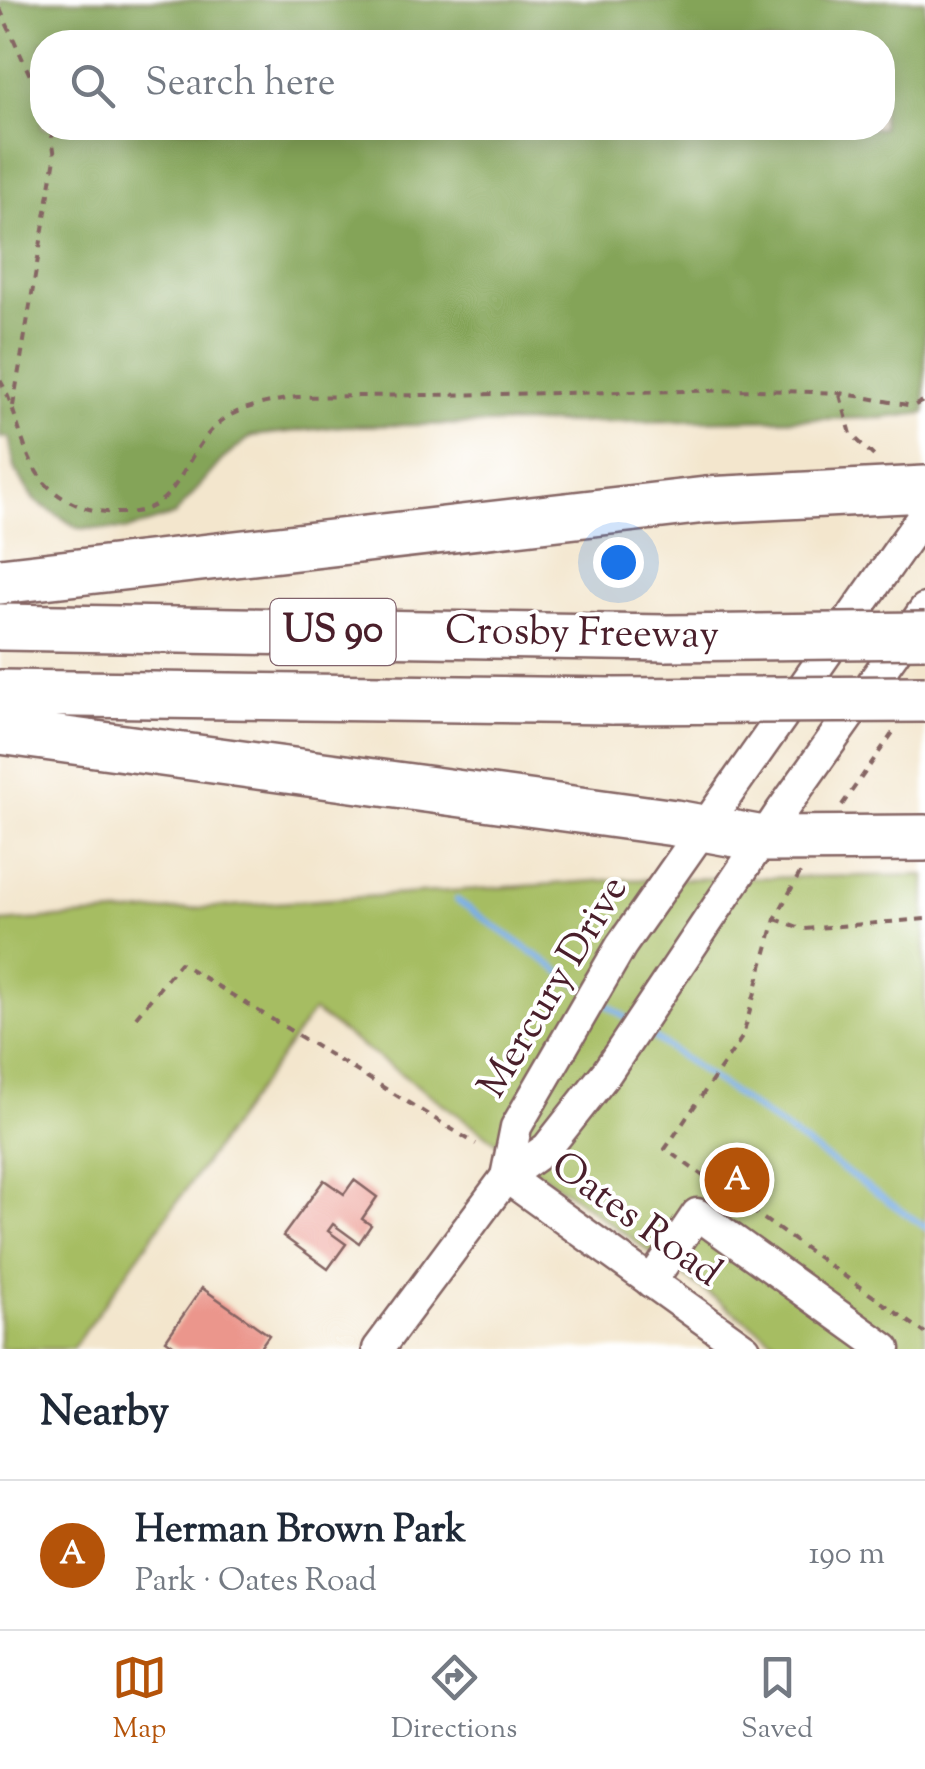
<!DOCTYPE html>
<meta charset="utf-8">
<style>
body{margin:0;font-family:"Sorts Mill Goudy",serif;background:#f2f2f3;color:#1f2937}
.you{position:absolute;left:618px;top:562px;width:35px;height:35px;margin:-25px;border:8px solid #fff;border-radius:50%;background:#1a73e8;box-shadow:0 0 0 15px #1a73e833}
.badge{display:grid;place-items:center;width:65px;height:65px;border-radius:50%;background:#b45309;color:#fff;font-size:32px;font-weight:700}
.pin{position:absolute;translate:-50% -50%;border:5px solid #fff;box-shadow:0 2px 10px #0006}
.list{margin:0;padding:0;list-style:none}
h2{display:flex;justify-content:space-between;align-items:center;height:130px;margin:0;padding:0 40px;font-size:42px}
h2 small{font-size:32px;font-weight:400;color:#747a83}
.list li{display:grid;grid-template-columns:65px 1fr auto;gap:30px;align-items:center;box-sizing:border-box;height:150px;padding:0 40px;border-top:2px solid #e0e1e3}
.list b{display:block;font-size:38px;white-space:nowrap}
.list p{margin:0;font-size:32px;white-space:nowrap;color:#747a83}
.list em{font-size:32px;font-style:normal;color:#747a83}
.icon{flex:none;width:55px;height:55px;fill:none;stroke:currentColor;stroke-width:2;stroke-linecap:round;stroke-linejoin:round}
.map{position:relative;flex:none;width:925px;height:1349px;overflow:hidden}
.search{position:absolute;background:#fff;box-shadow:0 5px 25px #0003;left:30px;right:30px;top:30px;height:110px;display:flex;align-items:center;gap:25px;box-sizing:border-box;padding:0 35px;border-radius:40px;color:#747a83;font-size:38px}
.sheet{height:280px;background:#fff}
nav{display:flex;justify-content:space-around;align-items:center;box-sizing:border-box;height:140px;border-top:2px solid #e0e1e3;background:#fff;font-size:28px;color:#747a83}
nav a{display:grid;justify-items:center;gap:5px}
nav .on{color:#b45309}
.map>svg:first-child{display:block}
.green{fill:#a6bd62;stroke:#786e46;stroke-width:2.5}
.forest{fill:#84a458;stroke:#676242;stroke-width:2.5;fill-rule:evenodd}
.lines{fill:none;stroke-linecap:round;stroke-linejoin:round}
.stream{stroke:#79aee7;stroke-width:6}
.building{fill:#eb968c}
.minor-casing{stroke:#856564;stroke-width:35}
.highway-casing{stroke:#856564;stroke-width:50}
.path{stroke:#856564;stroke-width:4;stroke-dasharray:8 8;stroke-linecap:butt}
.minor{stroke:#fff;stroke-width:30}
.highway{stroke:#fff;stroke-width:45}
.highway-bridge-casing{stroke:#856564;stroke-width:50;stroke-linecap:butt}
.highway-bridge{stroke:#fff;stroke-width:45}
.labels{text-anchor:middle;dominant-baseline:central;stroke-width:8;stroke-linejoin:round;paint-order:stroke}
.shield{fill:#fff;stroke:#80626b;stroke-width:2.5}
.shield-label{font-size:38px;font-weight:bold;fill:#4a1f2b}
.street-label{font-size:40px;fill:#4a1f2b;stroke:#fff}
</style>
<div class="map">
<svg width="925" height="1349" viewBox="0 0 925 1349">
<rect width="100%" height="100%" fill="#fff"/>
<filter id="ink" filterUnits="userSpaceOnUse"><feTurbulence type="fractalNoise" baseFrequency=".01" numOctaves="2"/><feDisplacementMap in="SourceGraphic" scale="20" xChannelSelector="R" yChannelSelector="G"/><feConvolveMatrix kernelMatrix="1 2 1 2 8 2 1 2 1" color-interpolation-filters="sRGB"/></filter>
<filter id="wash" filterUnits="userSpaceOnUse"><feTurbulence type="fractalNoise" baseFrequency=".0048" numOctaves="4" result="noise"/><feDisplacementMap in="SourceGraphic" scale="40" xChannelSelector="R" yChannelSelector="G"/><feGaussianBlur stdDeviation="2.25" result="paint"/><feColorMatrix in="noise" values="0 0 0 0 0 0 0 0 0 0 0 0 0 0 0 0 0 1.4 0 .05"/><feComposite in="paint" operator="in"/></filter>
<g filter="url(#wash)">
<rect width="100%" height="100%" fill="#f3e6cd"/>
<!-- green -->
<path class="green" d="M925 875V1349H786L313 1011 72 1349H0V922L610 880Z"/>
<!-- forest -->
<path class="forest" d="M0 0H925V413L883 418 343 426 252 436 222 460 175 515 127 530 78 528 34 500 15 469 9 437 0 438ZM42 42H882V128H42Z"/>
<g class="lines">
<!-- stream -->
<g class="stream">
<path d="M457 900 584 988"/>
<path d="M598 998 629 1020"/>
<path d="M643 1030 925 1227"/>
</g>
</g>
<g id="blocks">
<!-- building -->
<g class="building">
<path d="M324 1180 344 1194 354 1180 377 1197 362 1219 371 1225 359 1243 333 1224 328 1231 346 1244 328 1269 283 1236Z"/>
<path d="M202 1288 269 1335 259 1349H179L166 1340Z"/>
</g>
</g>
</g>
<g filter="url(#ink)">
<use href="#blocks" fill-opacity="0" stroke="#856564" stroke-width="2.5"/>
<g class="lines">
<defs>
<g id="minor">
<path d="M506 1177 516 1127 621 946 925 513"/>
<path d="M506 1177 745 1349"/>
<path d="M651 1282 697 1214 885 1349"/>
<path d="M378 1349 506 1177 547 1148 607 1072 780 813 925 609"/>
</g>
<g id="highway">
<path d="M0 581 706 500 925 489"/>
<path d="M0 627 666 638"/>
<path d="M0 693 613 701"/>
<path d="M0 731 675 823 763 839 925 838"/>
</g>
</defs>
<!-- minor casing -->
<use href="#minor" class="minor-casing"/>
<!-- highway casing -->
<use href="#highway" class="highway-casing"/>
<!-- path -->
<g class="path">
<path d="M0 9 42 102"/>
<path d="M0 380C17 409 21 453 41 478 54 496 78 508 99 511 183 525 174 463 218 424 237 406 272 402 297 397L757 390 840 393 913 406 925 400"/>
<path d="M840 395 851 434 877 459"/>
<path d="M13 406 55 158 51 128"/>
<path d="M842 805 894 731"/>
<path d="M800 873 775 919 743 1036 665 1149 925 1333"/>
<path d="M775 919 804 929 925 919"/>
<path d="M136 1017 180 963 476 1144"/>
</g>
<!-- minor -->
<use href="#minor" class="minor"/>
<!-- highway -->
<use href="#highway" class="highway"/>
<defs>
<g id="highway-bridge">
<path d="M666 638 925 635"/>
<path d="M613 701 925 699"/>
</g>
</defs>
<!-- highway-bridge casing -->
<use href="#highway-bridge" class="highway-bridge-casing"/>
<!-- highway-bridge -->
<use href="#highway-bridge" class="highway-bridge"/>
</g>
</g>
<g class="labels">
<!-- shield labels -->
<rect class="shield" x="270.5" y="599" width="125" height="66" rx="8"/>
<g class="shield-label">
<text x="333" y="632">US 90</text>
</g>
<!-- street labels -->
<g class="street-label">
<text transform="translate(582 635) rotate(1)">Crosby Freeway</text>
<text transform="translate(555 988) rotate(-59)">Mercury Drive</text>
<text transform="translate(635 1221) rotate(36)">Oates Road</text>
</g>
</g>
</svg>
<div class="you"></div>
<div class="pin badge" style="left:737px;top:1180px">A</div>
<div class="search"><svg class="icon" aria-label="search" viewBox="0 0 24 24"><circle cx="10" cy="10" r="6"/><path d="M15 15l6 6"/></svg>Search here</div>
</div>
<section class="sheet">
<h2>Nearby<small></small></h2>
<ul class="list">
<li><span class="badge">A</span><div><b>Herman Brown Park</b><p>Park · Oates Road</p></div><em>190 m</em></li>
</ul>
</section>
<nav>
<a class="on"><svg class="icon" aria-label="map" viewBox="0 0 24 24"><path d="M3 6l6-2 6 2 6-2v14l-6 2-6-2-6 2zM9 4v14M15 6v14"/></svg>Map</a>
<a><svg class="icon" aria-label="directions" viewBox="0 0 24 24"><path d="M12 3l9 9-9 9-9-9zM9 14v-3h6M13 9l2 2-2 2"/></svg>Directions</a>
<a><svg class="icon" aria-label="saved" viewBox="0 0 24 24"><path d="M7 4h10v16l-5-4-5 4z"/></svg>Saved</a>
</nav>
